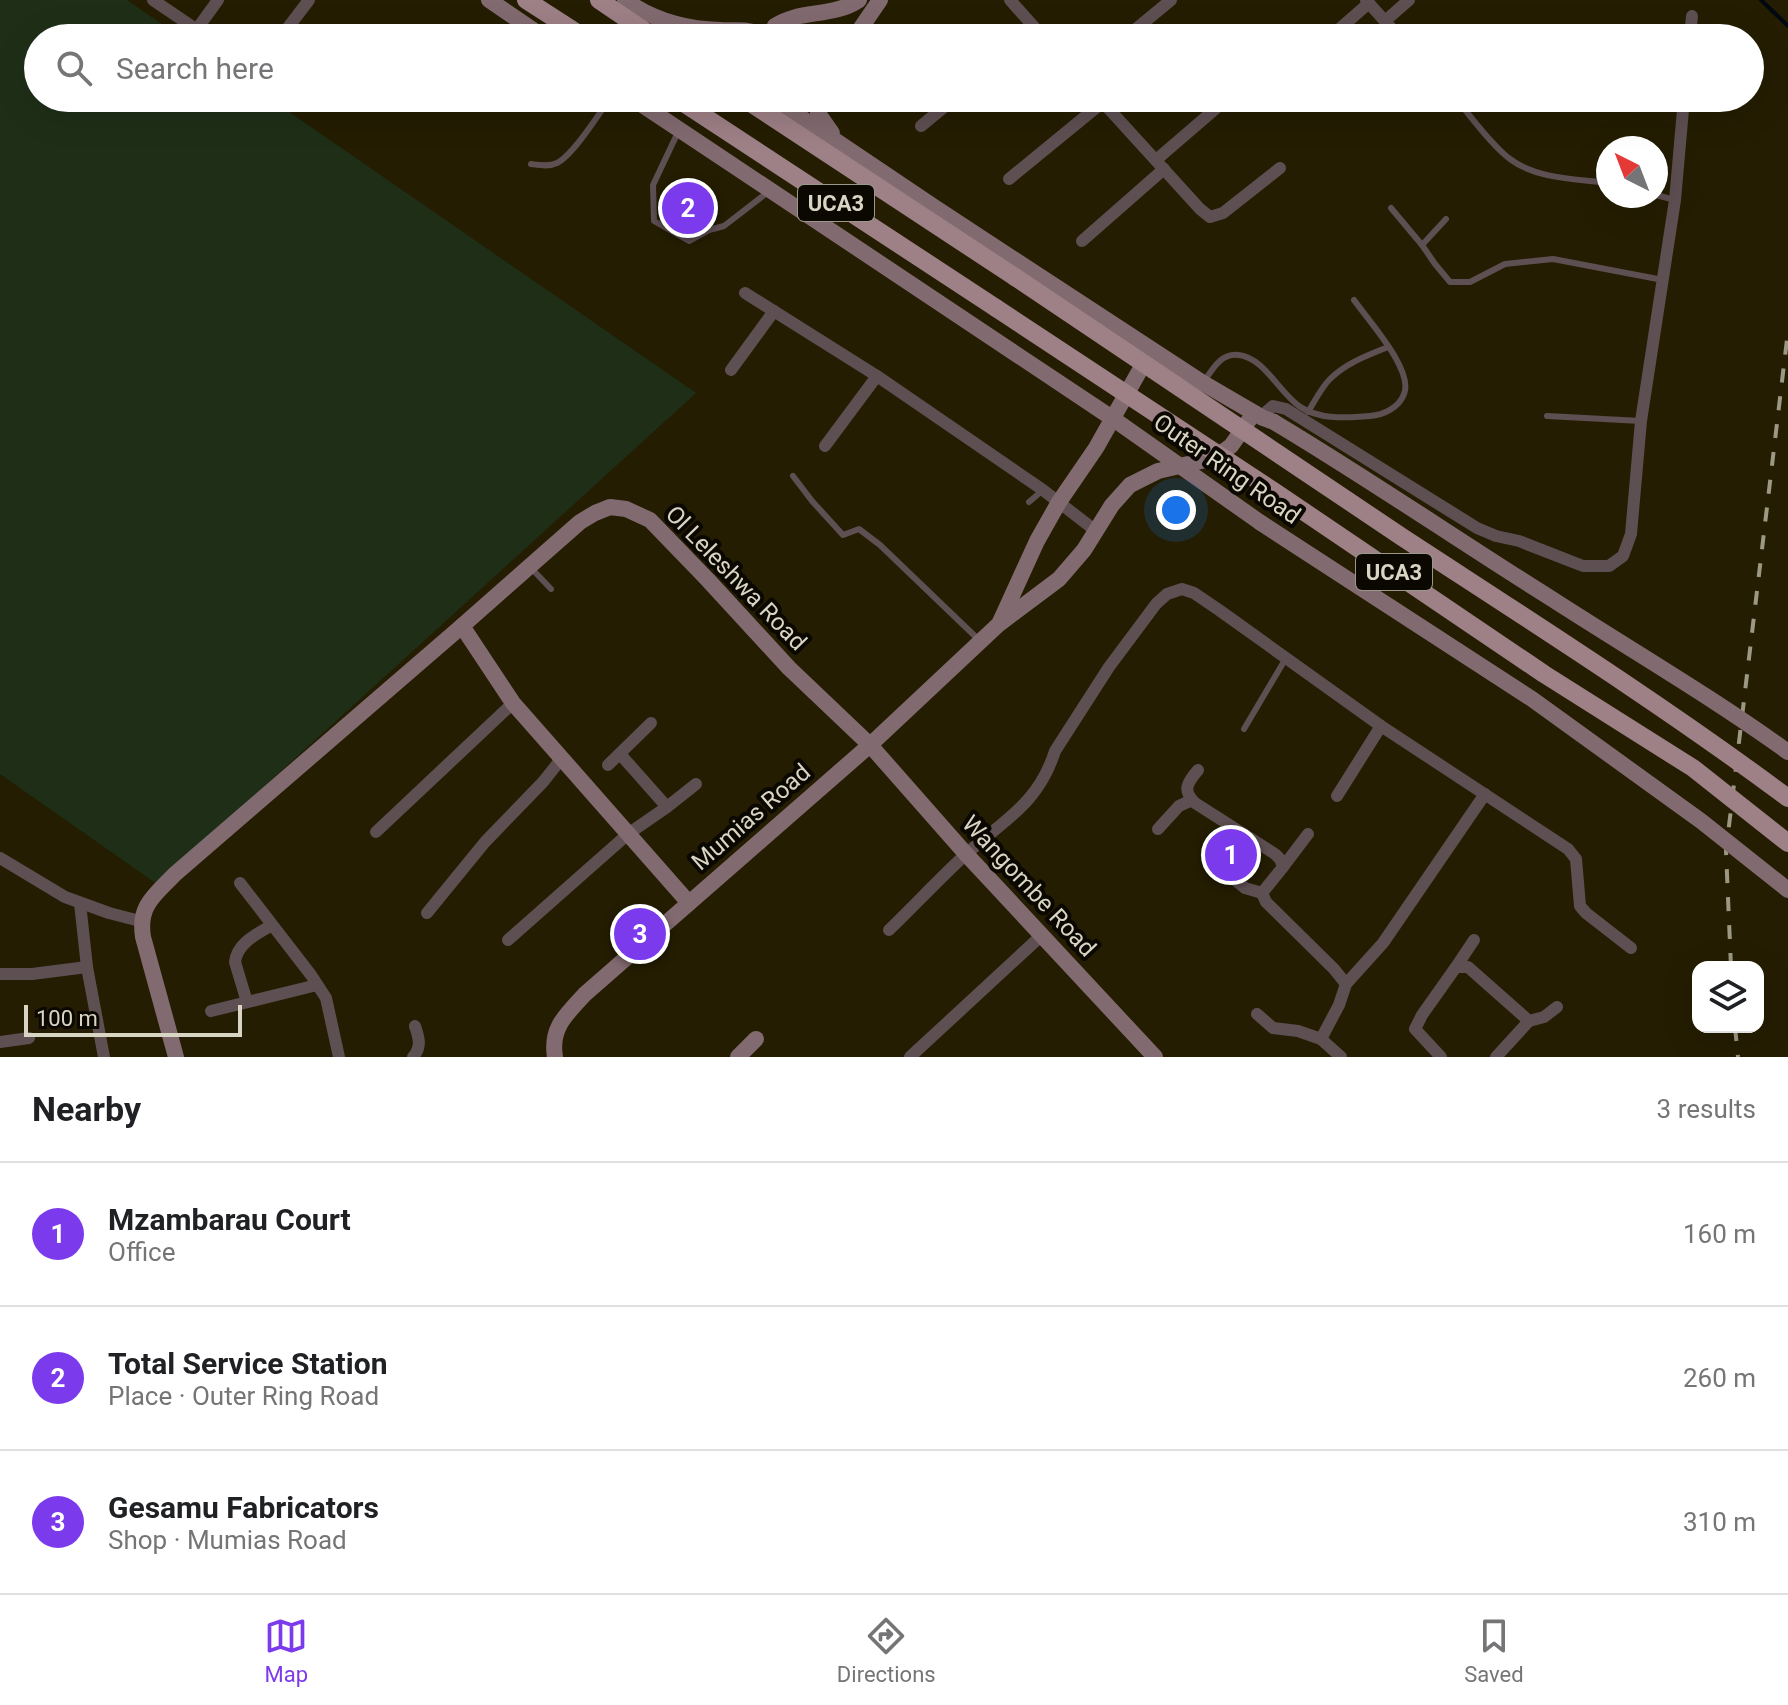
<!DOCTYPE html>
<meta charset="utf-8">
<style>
body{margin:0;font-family:Roboto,sans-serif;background:#f6f6f6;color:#202124}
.controls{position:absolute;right:24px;bottom:24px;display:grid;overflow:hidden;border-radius:16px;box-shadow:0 8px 32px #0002}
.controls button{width:72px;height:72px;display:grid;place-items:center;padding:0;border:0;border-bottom:2px solid #e0e0e0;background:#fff;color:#202124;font:40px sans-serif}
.compass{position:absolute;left:1596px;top:136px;width:72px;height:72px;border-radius:50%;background:#fff;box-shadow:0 8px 32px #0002;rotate:318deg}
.scale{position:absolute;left:24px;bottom:20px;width:218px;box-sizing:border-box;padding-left:8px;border:4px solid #d9d5c4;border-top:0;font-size:22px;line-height:28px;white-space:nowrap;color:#d9d5c4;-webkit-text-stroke:6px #0b0801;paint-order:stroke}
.you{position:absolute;left:1176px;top:510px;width:28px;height:28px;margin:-20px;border:6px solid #fff;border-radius:50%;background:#1a73e8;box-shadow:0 0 0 12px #1a73e833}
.badge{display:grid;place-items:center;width:52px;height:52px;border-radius:50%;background:#7c3aed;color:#fff;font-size:26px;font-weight:700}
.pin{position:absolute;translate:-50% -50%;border:4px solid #fff;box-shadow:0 2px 8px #0006}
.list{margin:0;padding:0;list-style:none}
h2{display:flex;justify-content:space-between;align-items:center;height:104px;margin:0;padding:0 32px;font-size:34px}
h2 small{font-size:26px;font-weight:400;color:#757577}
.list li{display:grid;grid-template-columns:52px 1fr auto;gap:24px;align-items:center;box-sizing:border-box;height:144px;padding:0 32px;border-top:2px solid #e0e0e0}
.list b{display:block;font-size:30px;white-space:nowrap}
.list p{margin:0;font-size:26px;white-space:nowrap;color:#757577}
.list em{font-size:26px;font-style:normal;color:#757577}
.icon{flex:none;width:44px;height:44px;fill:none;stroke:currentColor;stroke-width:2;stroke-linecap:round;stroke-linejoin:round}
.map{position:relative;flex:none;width:1788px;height:1057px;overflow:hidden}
.search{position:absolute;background:#fff;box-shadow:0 8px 32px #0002;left:24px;right:24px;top:24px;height:88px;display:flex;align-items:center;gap:20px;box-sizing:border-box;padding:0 28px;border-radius:44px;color:#757577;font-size:30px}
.sheet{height:536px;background:#fff}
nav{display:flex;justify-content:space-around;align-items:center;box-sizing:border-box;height:112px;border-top:2px solid #e0e0e0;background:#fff;font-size:22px;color:#757577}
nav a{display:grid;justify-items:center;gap:4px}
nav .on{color:#7c3aed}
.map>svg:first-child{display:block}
.grass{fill:#1f2f17}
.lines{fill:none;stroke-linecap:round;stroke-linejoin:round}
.stream{stroke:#00090f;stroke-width:4}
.lane{stroke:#5e4f52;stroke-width:6}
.street{stroke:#5e4f52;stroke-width:12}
.secondary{stroke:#826b70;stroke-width:16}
.primary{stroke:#9e8087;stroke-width:18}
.rail{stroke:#9d9884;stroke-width:4;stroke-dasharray:14 14;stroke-linecap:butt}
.secondary-bridge{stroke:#826b70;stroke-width:16}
.primary-bridge{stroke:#9e8087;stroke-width:18}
.labels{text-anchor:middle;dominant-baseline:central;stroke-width:8;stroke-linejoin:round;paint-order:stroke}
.shield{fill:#0b0801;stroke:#9b988a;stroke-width:2}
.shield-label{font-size:22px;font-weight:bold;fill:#d9d5c4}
.street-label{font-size:24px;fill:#d9d5c4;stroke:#0b0801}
</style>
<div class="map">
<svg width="1788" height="1057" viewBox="0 0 1788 1057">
<rect width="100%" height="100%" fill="#241d02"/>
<!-- grass -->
<path class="grass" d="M0 0H127L182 38H38V98H269L696 393 157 884 0 774Z"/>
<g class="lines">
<!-- stream -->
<path class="stream" d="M1761 0 1788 26"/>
<!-- lane -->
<g class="lane">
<path d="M1455 98C1471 116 1491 145 1510 159 1536 179 1577 179 1608 183"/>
<path d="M481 104C495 107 501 111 510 98"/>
<path d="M679 130 653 185 654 221 689 241 709 230 724 226 768 192"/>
<path d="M531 164C539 165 549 167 557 163 573 155 599 114 610 98"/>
<path d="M1656 195 1675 200"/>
<path d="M1391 208 1422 245"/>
<path d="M1446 219 1422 245 1435 264 1450 282H1470L1505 264 1553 259 1663 280"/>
<path d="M1203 383C1212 370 1221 352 1239 355 1264 358 1279 392 1299 406 1318 420 1347 418 1370 416 1383 415 1399 408 1404 394 1414 370 1368 320 1354 300"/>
<path d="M1308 412C1315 401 1321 388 1330 379 1346 363 1368 355 1388 347"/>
<path d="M1547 416 1641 421"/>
<path d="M793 476 812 501 843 535 859 529 880 545 978 639"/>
<path d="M1029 502 1043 490"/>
<path d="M532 569 551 589"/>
<path d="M1244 729 1286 658"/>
</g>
<!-- street -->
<g class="street">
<path d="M153 0 209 38"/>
<path d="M1010 0 1044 38"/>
<path d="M1366 0 1392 29"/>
<path d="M1385 21 1409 0"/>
<path d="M197 29 218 0"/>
<path d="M280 38 309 0"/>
<path d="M1125 38 1171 0"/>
<path d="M1329 38 1369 3"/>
<path d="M1690 38 1692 16"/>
<path d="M1099 98 1200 209 1210 217 1223 213 1280 168"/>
<path d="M921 126 955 98"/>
<path d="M1156 160 1228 98"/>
<path d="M1009 179 1103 102"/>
<path d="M1082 241 1164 169"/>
<path d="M745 293 877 376 1043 490 1096 531"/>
<path d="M731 370 774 311"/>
<path d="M1263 418 1264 414 1273 406 1286 409 1477 528 1496 536 1519 541 1583 566H1609L1623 556 1631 534 1641 421 1675 200 1684 98"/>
<path d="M825 446 877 376"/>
<path d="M608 765 651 723"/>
<path d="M1198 770C1187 783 1182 790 1195 803L1275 854 1280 859 1283 867 1262 893 1266 902 1334 969 1346 984 1339 1005 1321 1039 1341 1057"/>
<path d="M1337 796 1381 726"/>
<path d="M667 807 696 784"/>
<path d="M1158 829 1179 806 1192 800"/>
<path d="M376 832 513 703"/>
<path d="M0 858 65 897 109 913 140 921"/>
<path d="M1217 865 1245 888 1262 893"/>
<path d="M1283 867 1308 834"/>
<path d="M240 883 311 975 326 998 339 1057"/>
<path d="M427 913 485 842 543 782 562 758"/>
<path d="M889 930C914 906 938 880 964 856 1003 820 1038 805 1055 751L1109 667 1156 604 1167 594 1182 589 1194 593 1219 610 1381 726 1568 849 1576 859 1580 906 1586 913 1631 948"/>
<path d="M508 940 628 834 667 807 620 754"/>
<path d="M87 967 104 1057"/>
<path d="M1456 967 1474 940"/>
<path d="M0 974H32L87 967 80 903"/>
<path d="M1346 984 1383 943 1485 794"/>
<path d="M247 1002 235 962C237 943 257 934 272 925"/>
<path d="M211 1011 317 985"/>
<path d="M1257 1014 1273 1028 1298 1031 1321 1039"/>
<path d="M0 1042 29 1038"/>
<path d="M413 1057C422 1047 419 1038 415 1026"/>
<path d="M910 1057 1042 935"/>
<path d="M1441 1057 1415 1029 1422 1015 1456 967H1468L1529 1021 1544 1017 1557 1007"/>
<path d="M1496 1057 1529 1021"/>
</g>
<!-- secondary -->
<g class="secondary">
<path d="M489 0 545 38"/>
<path d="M625 0C654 21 685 29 720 30 734 31 745 28 758 34"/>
<path d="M775 26C800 9 832 18 859 0"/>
<path d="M775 26C788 26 798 29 806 38"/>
<path d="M854 38 880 0"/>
<path d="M632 98 1112 418 1261 523"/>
<path d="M772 98 934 207 1203 383 1263 418 1274 422"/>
<path d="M816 98 818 113 832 133"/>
<path d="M1000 622 1037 541 1059 502 1096 448 1140 370 1148 352"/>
<path d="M689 903 513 703 462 626 580 522 595 513 610 507 626 509 650 520 708 580 789 668 870 745 966 854 1155 1057"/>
<path d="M176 1057 143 937C138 905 155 895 175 874L462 626"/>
<path d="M555 1057C550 1027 567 1014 585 994L870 745 999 624 1059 579 1084 550 1112 505 1130 485 1158 471 1214 458 1231 446 1254 413"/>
<path d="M738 1057 756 1039"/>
</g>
<!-- primary -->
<g class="primary">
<path d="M526 0 585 38"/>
<path d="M599 0 655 38"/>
<path d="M676 98 996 308"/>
<path d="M743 98 1015 277"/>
</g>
<!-- rail -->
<g class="rail">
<path d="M1731 967 1726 851 1788 331"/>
<path d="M1735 1027 1738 1057"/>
</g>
<!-- secondary-bridge -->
<g class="secondary-bridge">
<path d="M1274 422C1368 478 1459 541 1552 599 1631 650 1712 697 1788 752"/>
<path d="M1261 523 1532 699 1701 821 1788 890"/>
</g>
<!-- primary-bridge -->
<g class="primary-bridge">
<path d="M1015 277C1143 364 1272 451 1402 537 1532 622 1663 705 1788 798"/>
<path d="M996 308 1275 492 1544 674 1693 768 1788 843"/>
</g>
</g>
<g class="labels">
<!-- shield labels -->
<g class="shield">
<rect x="798" y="185" width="76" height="36" rx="6"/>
<rect x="1356" y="554" width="76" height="36" rx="6"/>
</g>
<g class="shield-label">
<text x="836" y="203">UCA3</text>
<text x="1394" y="572">UCA3</text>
</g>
<!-- street labels -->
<g class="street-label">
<text transform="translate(1227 469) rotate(35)">Outer Ring Road</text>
<text transform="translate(736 578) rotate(46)">Ol Leleshwa Road</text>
<text transform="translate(751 817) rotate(-41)">Mumias Road</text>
<text transform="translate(1029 886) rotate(47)">Wangombe Road</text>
</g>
</g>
</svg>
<div class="controls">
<button><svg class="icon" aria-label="layers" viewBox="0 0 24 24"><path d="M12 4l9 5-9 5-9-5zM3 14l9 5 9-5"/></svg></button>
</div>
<svg class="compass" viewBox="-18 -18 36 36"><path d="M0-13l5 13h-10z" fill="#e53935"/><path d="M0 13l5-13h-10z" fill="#757577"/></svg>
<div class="scale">100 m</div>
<div class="you"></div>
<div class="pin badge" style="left:1231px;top:855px">1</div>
<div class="pin badge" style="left:688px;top:208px">2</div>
<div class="pin badge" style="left:640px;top:934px">3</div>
<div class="search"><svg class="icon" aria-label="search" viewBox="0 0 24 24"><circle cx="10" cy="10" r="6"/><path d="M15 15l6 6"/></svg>Search here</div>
</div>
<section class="sheet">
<h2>Nearby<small>3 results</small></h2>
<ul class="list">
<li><span class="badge">1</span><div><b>Mzambarau Court</b><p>Office</p></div><em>160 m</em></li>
<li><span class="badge">2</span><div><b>Total Service Station</b><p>Place · Outer Ring Road</p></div><em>260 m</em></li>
<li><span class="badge">3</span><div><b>Gesamu Fabricators</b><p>Shop · Mumias Road</p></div><em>310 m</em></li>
</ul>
</section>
<nav>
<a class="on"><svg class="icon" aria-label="map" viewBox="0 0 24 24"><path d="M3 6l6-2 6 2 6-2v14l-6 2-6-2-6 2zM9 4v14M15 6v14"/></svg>Map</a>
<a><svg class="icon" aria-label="directions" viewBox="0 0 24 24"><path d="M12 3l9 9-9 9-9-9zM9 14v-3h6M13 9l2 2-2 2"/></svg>Directions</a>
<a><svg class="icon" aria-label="saved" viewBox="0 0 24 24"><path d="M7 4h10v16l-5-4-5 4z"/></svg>Saved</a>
</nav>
